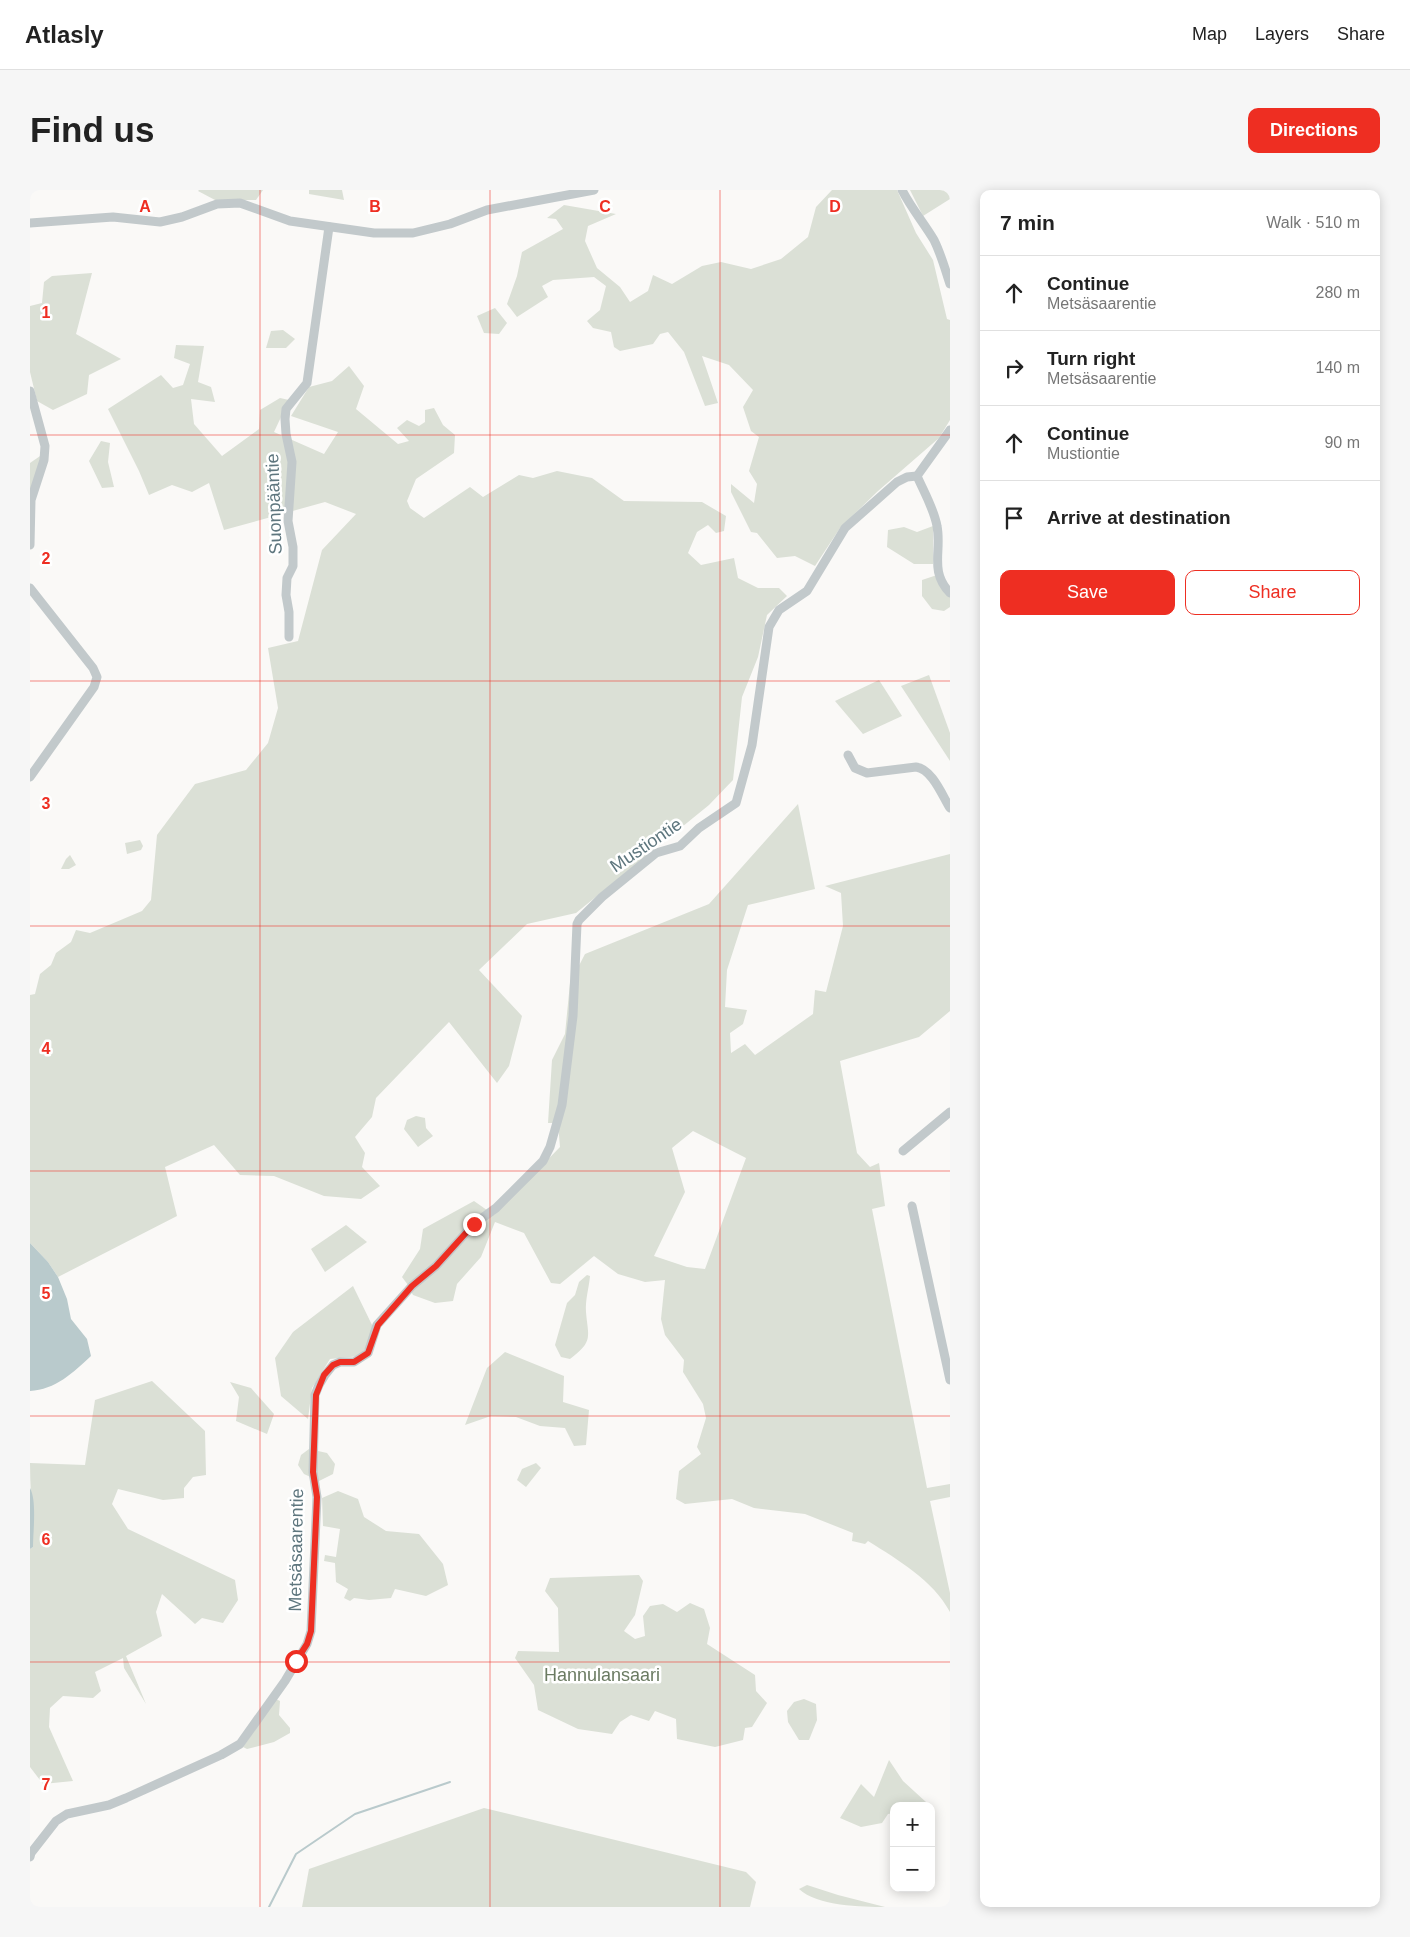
<!DOCTYPE html>
<meta charset="utf-8">
<style>
body{margin:0;font-family:Arial,sans-serif;background:#f6f6f6;color:#222}
.controls{position:absolute;right:15px;bottom:15px;display:grid;overflow:hidden;border-radius:10px;box-shadow:0 2px 12px #0003}
.controls button{width:45px;height:45px;display:grid;place-items:center;padding:0;border:0;border-bottom:1px solid #e0e0e0;background:#fff;color:#222;font:25px sans-serif}
.stop{position:absolute;width:15px;height:15px;margin:-11px;border:4px solid #ee2e22;border-radius:50%;background:#fff}
.stop.end{background:#ee2e22;border-color:#fff;box-shadow:0 1px 5px #0008}
.list{margin:0;padding:0;list-style:none}
h2{display:flex;justify-content:space-between;align-items:center;height:65px;margin:0;padding:0 20px;font-size:21px}
h2 small{font-size:16px;font-weight:400;color:#767676}
.list li{display:grid;grid-template-columns:32px 1fr auto;gap:15px;align-items:center;box-sizing:border-box;height:75px;padding:0 20px;border-top:1px solid #e0e0e0}
.list b{display:block;font-size:19px;white-space:nowrap}
.list p{margin:0;font-size:16px;white-space:nowrap;color:#767676}
.list em{font-size:16px;font-style:normal;color:#767676}
.actions{display:flex;gap:10px;padding:15px 20px}
.actions a{flex:1;padding:11px 0;border:1px solid #ee2e22;border-radius:10px;text-align:center;font-size:18px;color:#ee2e22}
.actions .main{background:#ee2e22;color:#fff}
.icon{flex:none;width:28px;height:28px;fill:none;stroke:currentColor;stroke-width:2;stroke-linecap:round;stroke-linejoin:round}
.map{position:relative;flex:none;width:920px;height:1717px;overflow:hidden;border-radius:10px}
header{display:flex;align-items:center;gap:30px;box-sizing:border-box;height:70px;padding:0 25px;background:#fff;border-bottom:1px solid #e0e0e0}
header strong{font-size:24px}
nav{display:flex;gap:28px;margin-inline-start:auto;font-size:18px}
.intro{display:flex;align-items:center;justify-content:space-between;box-sizing:border-box;height:120px;padding:0 30px}
h1{margin:0;font-size:35px}
.button{padding:12px 22px;border-radius:10px;background:#ee2e22;color:#fff;font-size:18px;font-weight:700}
main{display:flex;gap:30px;padding:0 30px}
aside{flex:1;background:#fff;border-radius:10px;box-shadow:0 2px 12px #0003}
.map>svg:first-child{display:block}
.green{fill:#dbe0d6;fill-rule:evenodd}
.water{fill:#b9cacc}
.lines{fill:none;stroke-linecap:round;stroke-linejoin:round}
.stream{stroke:#b9cacc;stroke-width:2}
.minor{stroke:#c2c9cb;stroke-width:9}
.route{stroke:#ee2e22;stroke-width:6}
.grid{fill:none;stroke:#ee2e22;stroke-width:1;stroke-opacity:0.55}
.labels{text-anchor:middle;dominant-baseline:central;stroke-width:5;stroke-linejoin:round;paint-order:stroke}
.street-label{font-size:18px;fill:#5e767e;stroke:#fff}
.park-label{font-size:18px;fill:#6b7b62;stroke:#fff}
.grid-label{font-size:16px;text-anchor:middle;font-weight:bold;fill:#ee2e22;stroke:#fff;stroke-width:5;stroke-linejoin:round;paint-order:stroke}
</style>
<header>
<strong>Atlasly</strong>
<nav><a>Map</a><a>Layers</a><a>Share</a></nav>
</header>
<div class="intro"><h1>Find us</h1><a class="button">Directions</a></div>
<main>
<div class="map">
<svg width="920" height="1717" viewBox="0 0 920 1717">
<rect width="100%" height="100%" fill="#faf9f7"/>
<!-- green -->
<g class="green">
<path d="M169 0H233L226 10H185L168 1Z"/>
<path d="M279 0H312L314 10 279 4Z"/>
<path d="M802 0H867L886 43 903 70 917 129 920 130V230L909 248 848 301 810 338 785 376 765 366 747 368 727 343 721 342 701 302V294L724 313 727 294 719 281 729 247 721 241 713 217 723 200 699 175 672 166 688 213 675 216 654 162 638 142 630 144 623 154 590 161 584 157 581 142 563 138 557 131 570 120 576 96 564 87 523 90 512 96 518 107 487 127 477 114 487 86 492 62 533 39 526 29 517 28 534 15 586 24 558 36 555 51 567 78 590 97 600 112 618 101 623 85 642 94 672 76 691 72 721 79 751 69 778 47 786 17Z"/>
<path d="M880 0H920V9L893 26Z"/>
<path d="M62 83 46 144 91 169 59 185 57 204 23 220 7 211 0 182V116L12 113 14 92 22 86Z"/>
<path d="M465 118 477 133 469 144 454 143 447 126Z"/>
<path d="M253 140 265 149 256 158H236L241 141Z"/>
<path d="M146 155 174 156 168 192 181 197 185 212 161 209 164 234 192 266 229 239 230 220 250 208 259 210 244 242 294 264 308 242 261 226 279 197 302 191 319 176 334 196 326 219 368 254 379 251 367 238 377 230 389 236 395 232V220L404 218 413 235 425 245 424 263 386 289 377 311 380 318 394 328 440 297 453 307 489 285 503 288 527 281 562 288 594 311 672 312 696 326 694 341 686 343 678 335 667 342 658 363 671 375 704 368 708 388 728 398H749L757 406 737 425 728 467 712 507 703 590 679 615 546 723 497 734 449 780 492 826 479 876 467 893 419 832 346 908 342 927 325 947 335 963 332 977 350 996 331 1009 294 1006 244 986 210 985 184 955 135 977 147 1026 28 1087 18 1072 0 1053V805L5 804 10 784 21 775 26 763 41 752 46 740 60 743 112 721 121 710 127 645 165 594 216 580 238 553 248 518 238 458 268 451 292 360 326 324 295 312 194 340 179 293 162 302 142 295 119 305 109 281 78 219 131 185 143 198 153 195 160 174 144 168Z"/>
<path d="M71 251 80 253 78 272 84 297 72 298 59 271Z"/>
<path d="M13 264 0 302V273Z"/>
<path d="M903 336V374H884L857 357 858 340 874 337 887 342Z"/>
<path d="M907 385 920 407V417L914 421 902 419 892 406V390Z"/>
<path d="M899 485 920 543V571L871 496Z"/>
<path d="M849 490 872 526 833 544 805 511Z"/>
<path d="M768 614 785 699 718 715 697 780 695 817 717 820 713 834 700 843 701 863 715 854 725 865 783 824 785 800 796 802 813 736 811 703 795 696 920 664V821L889 847 810 871 827 963 840 977 849 973 855 1016 842 1019 897 1298 920 1294V1307L900 1311 920 1403V1422C903 1390 868 1370 838 1351L835 1354 822 1351 823 1343 775 1324 724 1318 702 1309 655 1314 646 1309 649 1281 671 1264 667 1257 676 1228 673 1214 653 1182 654 1170 635 1145 631 1129 635 1090 615 1092 588 1084 564 1066 530 1094 521 1093 494 1043 465 1032 451 1067 427 1094 423 1111 405 1113 383 1105 378 1095 372 1087 390 1059 393 1039 444 1011 464 1025 530 957 528 933H518L522 870 535 844 540 793 555 764 679 714ZM663 941 716 968 675 1079 657 1077 624 1066 655 1002 642 958Z"/>
<path d="M110 650 113 656 111 660 97 664 95 653Z"/>
<path d="M40 665 46 675 39 679H31L36 669Z"/>
<path d="M386 926 395 928 396 938 403 946 388 957 374 939 377 930Z"/>
<path d="M316 1035 337 1052 295 1082 281 1059Z"/>
<path d="M557 1085 560 1086C559 1098 555 1110 556 1122 558 1147 564 1151 540 1169L531 1167 525 1155 537 1113 545 1105 549 1092Z"/>
<path d="M323 1096 343 1137 336 1157 330 1166 300 1169 282 1198 278 1229 251 1206 245 1168 263 1142Z"/>
<path d="M475 1162 534 1186 533 1212 559 1220 556 1255 544 1256 535 1238 510 1236 486 1227 461 1226 435 1235 457 1178Z"/>
<path d="M122 1191 175 1241 176 1285 163 1287 154 1298V1308L133 1310 88 1299 82 1314 98 1339 205 1390 208 1410 193 1433 172 1428 165 1434 132 1404 126 1422 132 1446 96 1466 116 1514 94 1478 93 1468 65 1482 71 1501 63 1508 33 1506 20 1518 19 1537 43 1591 13 1594 0 1577V1359L3 1357C3 1328 0 1301 0 1273L55 1275 65 1210Z"/>
<path d="M200 1192 221 1198 244 1224 237 1244 206 1231 209 1207Z"/>
<path d="M279 1259 297 1263 305 1274 303 1284 289 1291 274 1284 268 1275 271 1265Z"/>
<path d="M506 1273 511 1278 496 1297 487 1290 492 1279Z"/>
<path d="M308 1301 328 1309 334 1327 356 1341 389 1344 413 1374 418 1395 396 1406 365 1399 361 1408 339 1410 324 1408 320 1411 314 1408 318 1399 306 1392 305 1373 294 1371 295 1365 306 1367 310 1339 293 1336 292 1308Z"/>
<path d="M609 1385 613 1391 605 1425 594 1441 605 1449 615 1446 613 1426 620 1416 633 1414 647 1422 660 1413 674 1419 680 1438 677 1454 725 1485 726 1501 737 1513 722 1537 715 1538 713 1550 685 1557 647 1549 646 1529 625 1521 619 1531 601 1525 590 1532 582 1544 548 1539 508 1520 504 1495 485 1468 488 1461 529 1462 528 1418 515 1401 520 1388Z"/>
<path d="M246 1509 250 1511 249 1525 260 1538V1543L244 1552 217 1559 213 1557Z"/>
<path d="M774 1509 786 1514 787 1530 779 1550H769L758 1532 757 1521 764 1512Z"/>
<path d="M859 1570 873 1591 896 1612 895 1616H864V1623L858 1624 852 1633 831 1637 810 1628 831 1594 844 1607Z"/>
<path d="M454 1618 716 1682 726 1692 720 1717H272L279 1679Z"/>
<path d="M777 1695 808 1705 855 1717C832 1717 787 1716 769 1699Z"/>
</g>
<!-- water -->
<g class="water">
<path d="M0 1053 18 1072 28 1087 37 1109 41 1129 57 1149 61 1166C44 1182 25 1200 0 1201Z"/>
<path d="M0 1298C7 1311 3 1342 3 1357L0 1359Z"/>
</g>
<g class="lines">
<!-- stream -->
<path class="stream" d="M239 1717 266 1664 325 1624 420 1592"/>
<!-- minor -->
<g class="minor">
<path d="M872 0C881 18 894 33 904 50 911 64 915 79 920 94"/>
<path d="M0 33 83 27 130 32 152 27 187 14 210 13 260 31 344 43H383L420 34 457 20 564 0"/>
<path d="M0 201 15 256 14 270 1 310 0 355"/>
<path d="M887 286C894 302 904 319 907 336 912 361 899 381 920 403"/>
<path d="M887 286 920 240"/>
<path d="M0 398 63 478 67 487 64 497 0 587"/>
<path d="M259 447V422L256 405 257 388 263 376V357L258 331 262 272 256 244 255 229 256 219 260 214 277 193 299 37"/>
<path d="M818 565 825 578 837 583 886 577C902 579 912 605 920 618"/>
<path d="M873 961 920 922"/>
<path d="M882 1016 920 1190"/>
<path d="M0 1667 1 1663 26 1631 37 1624 79 1615 96 1608 191 1565 210 1554 255 1491 277 1454 281 1441 287 1307 283 1282 285 1205 289 1195 295 1185 303 1175 310 1172H324L338 1163 347 1135 382 1096 406 1076 444 1034 466 1018 513 971 520 957 532 915 543 826 547 734 549 730 572 707 626 663 650 656 669 638 706 613 722 555 739 437 749 420 777 401 815 338 867 292 877 287 887 286"/>
</g>
</g>
<g class="lines">
<!-- route -->
<path class="route" d="M266 1471 277 1454 281 1441 287 1307 283 1282 286 1205 294 1185 303 1175 310 1172H324L338 1163 348 1135 382 1096 406 1076 444 1034"/>
</g>
<!-- grid -->
<path class="grid" d="M230 0V1717M460 0V1717M690 0V1717M0 245H920M0 491H920M0 736H920M0 981H920M0 1226H920M0 1472H920"/>
<g class="labels">
<!-- street labels -->
<g class="street-label">
<text transform="translate(244 314) rotate(-92)">Suonpääntie</text>
<text transform="translate(616 655) rotate(-34)">Mustiontie</text>
<text transform="translate(266 1360) rotate(-89)">Metsäsaarentie</text>
</g>
<!-- park labels -->
<g class="park-label">
<text x="572" y="1485">Hannulansaari</text>
</g>
</g>
<g class="grid-label">
<text x="115" y="22">A</text>
<text x="345" y="22">B</text>
<text x="575" y="22">C</text>
<text x="805" y="22">D</text>
<text x="16" y="128">1</text>
<text x="16" y="374">2</text>
<text x="16" y="619">3</text>
<text x="16" y="864">4</text>
<text x="16" y="1109">5</text>
<text x="16" y="1355">6</text>
<text x="16" y="1600">7</text>
</g>
</svg>
<div class="controls">
<button>+</button>
<button>−</button>
</div>
<div class="stop" style="left:266px;top:1471px"></div>
<div class="stop end" style="left:444px;top:1034px"></div>
</div>
<aside>
<h2>7 min<small>Walk · 510 m</small></h2>
<ul class="list">
<li><svg class="icon" aria-label="ahead" viewBox="0 0 24 24"><path d="M12 20V5M6 11l6-6 6 6"/></svg><div><b>Continue</b><p>Metsäsaarentie</p></div><em>280 m</em></li>
<li><svg class="icon" aria-label="right" viewBox="0 0 24 24"><path d="M7 20v-9h11M14 6l5 5-5 5"/></svg><div><b>Turn right</b><p>Metsäsaarentie</p></div><em>140 m</em></li>
<li><svg class="icon" aria-label="ahead" viewBox="0 0 24 24"><path d="M12 20V5M6 11l6-6 6 6"/></svg><div><b>Continue</b><p>Mustiontie</p></div><em>90 m</em></li>
<li><svg class="icon" aria-label="arrive" viewBox="0 0 24 24"><path d="M6 21V4h12l-3 4 3 4H6"/></svg><div><b>Arrive at destination</b></div></li>
</ul>
<div class="actions"><a class="main">Save</a><a>Share</a></div>
</aside>
</main>
